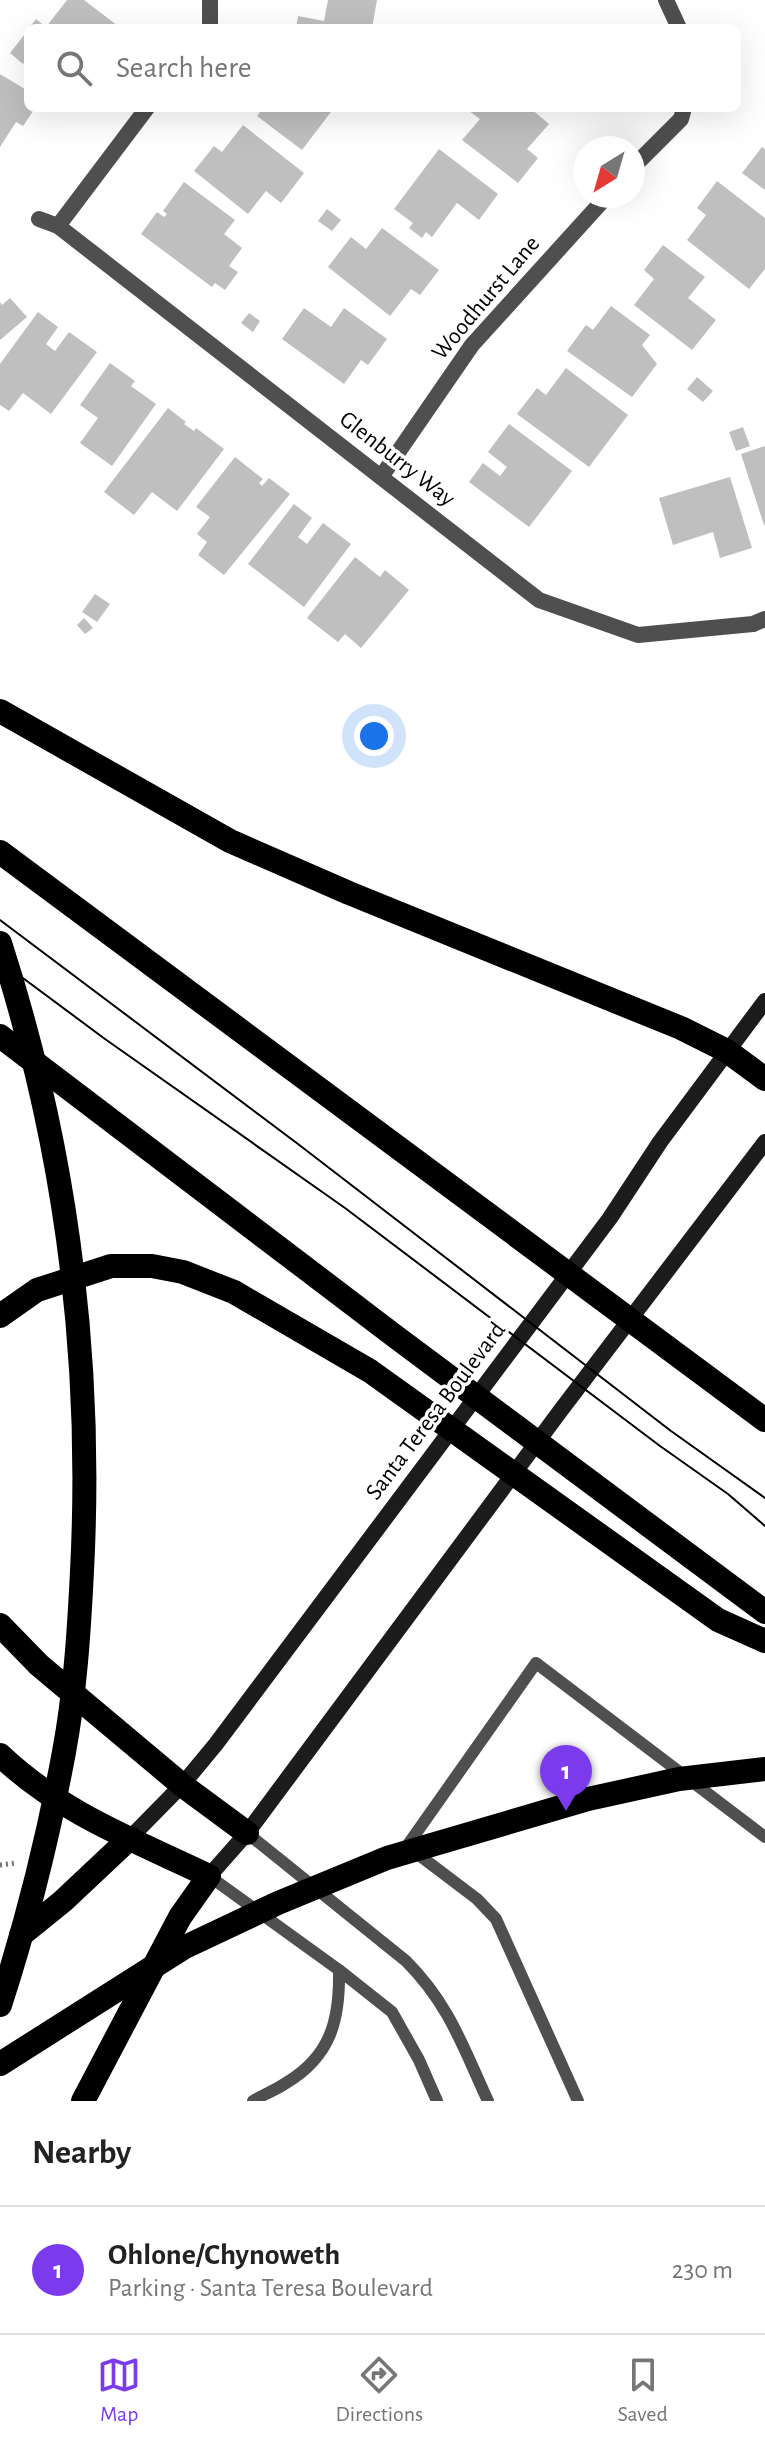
<!DOCTYPE html>
<meta charset="utf-8">
<style>
body{margin:0;font-family:"Alegreya Sans",sans-serif;background:#f2f2f2;color:#222}
.compass{position:absolute;left:573px;top:136px;width:72px;height:72px;border-radius:50%;background:#fff;box-shadow:0 8px 32px #0002;rotate:217deg}
.you{position:absolute;left:374px;top:736px;width:28px;height:28px;margin:-20px;border:6px solid #fff;border-radius:50%;background:#1a73e8;box-shadow:0 0 0 12px #1a73e833}
.badge{display:grid;place-items:center;width:52px;height:52px;border-radius:50%;background:#7c3aed;color:#fff;font-size:26px;font-weight:700}
.pin{position:absolute;translate:-50% -66px;filter:drop-shadow(0 2px 4px #0008)}
.pin::after{content:'';position:absolute;top:42px;width:28px;height:24px;background:inherit;clip-path:polygon(0 0,100% 0,50% 100%)}
.list{margin:0;padding:0;list-style:none}
h2{display:flex;justify-content:space-between;align-items:center;height:104px;margin:0;padding:0 32px;font-size:34px}
h2 small{font-size:26px;font-weight:400;color:#767676}
.list li{display:grid;grid-template-columns:52px 1fr auto;gap:24px;align-items:center;box-sizing:border-box;height:128px;padding:0 32px;border-top:2px solid #e0e0e0}
.list b{display:block;font-size:30px;white-space:nowrap}
.list p{margin:0;font-size:26px;white-space:nowrap;color:#767676}
.list em{font-size:26px;font-style:normal;color:#767676}
.icon{flex:none;width:44px;height:44px;fill:none;stroke:currentColor;stroke-width:2;stroke-linecap:round;stroke-linejoin:round}
.map{position:relative;flex:none;width:765px;height:2101px;overflow:hidden}
.search{position:absolute;background:#fff;box-shadow:0 8px 32px #0002;left:24px;right:24px;top:24px;height:88px;display:flex;align-items:center;gap:20px;box-sizing:border-box;padding:0 28px;border-radius:12px;color:#767676;font-size:30px}
.sheet{height:232px;background:#fff}
nav{display:flex;justify-content:space-around;align-items:center;box-sizing:border-box;height:112px;border-top:2px solid #e0e0e0;background:#fff;font-size:22px;color:#767676}
nav a{display:grid;justify-items:center;gap:4px}
nav .on{color:#7c3aed}
.map>svg:first-child{display:block}
.building{fill:#bfbfbf}
.lines{fill:none;stroke-linecap:round;stroke-linejoin:round}
.path{stroke:#717171;stroke-width:5;stroke-dasharray:2 4;stroke-linecap:butt}
.lane{stroke:#4f4f4f;stroke-width:12}
.street{stroke:#4f4f4f;stroke-width:16}
.secondary{stroke:#1c1c1c;stroke-width:16}
.highway{stroke:#000;stroke-width:24}
.tram{stroke:#000;stroke-width:2}
.labels{text-anchor:middle;dominant-baseline:central;stroke-width:7;stroke-linejoin:round;paint-order:stroke}
.street-label{font-size:24px;fill:#000;stroke:#fff}
</style>
<div class="map">
<svg width="765" height="2101" viewBox="0 0 765 2101">
<rect width="100%" height="100%" fill="#fff"/>
<!-- building -->
<g class="building">
<path d="M67 0H84L118 26 116 28H29L36 19 46 27Z"/>
<path d="M328 0H377L372 28H296L298 16 324 21Z"/>
<path d="M28 30V62L26 60 23 64 10 53Z"/>
<path d="M0 74 28 91V108H35L23 126 16 122 0 147Z"/>
<path d="M263 108H334L302 150 257 116Z"/>
<path d="M465 108H530L549 124 527 149 538 158 518 183 462 140 480 119Z"/>
<path d="M243 125 304 173 281 203 266 191 248 214 194 171 214 146 222 152Z"/>
<path d="M762 147 765 149V190L742 173Z"/>
<path d="M439 149 498 194 479 220 457 203 432 237 426 232 422 238 409 228 413 223 394 209Z"/>
<path d="M717 181 765 218V269L749 289 687 240 706 215 697 208Z"/>
<path d="M184 182 235 220 224 234 242 248 229 266 238 272 225 290 215 283 212 287 141 234 157 212 164 217 167 214 163 211Z"/>
<path d="M327 209 341 220 332 231 318 221Z"/>
<path d="M382 228 439 270 420 295 411 289 390 316 328 267 351 237 366 249Z"/>
<path d="M663 245 705 277 688 298 716 320 692 350 634 305 654 279 644 270Z"/>
<path d="M10 298 27 317 0 340V302L2 305Z"/>
<path d="M611 306 650 335 642 345 657 364 632 397 567 351 586 325 593 330Z"/>
<path d="M304 308 331 327 344 308 387 339 368 365 361 360 344 384 282 339Z"/>
<path d="M38 312 58 327 46 344 55 351 69 332 97 352 51 414 23 393 9 411 0 405V364Z"/>
<path d="M249 313 260 321 253 332 241 323Z"/>
<path d="M110 363 135 381 131 386 156 404 112 466 80 443 98 418 80 405Z"/>
<path d="M566 368 628 415 589 467 517 414 537 388 546 395Z"/>
<path d="M697 377 713 391 703 402 687 389Z"/>
<path d="M168 408 186 422 184 424 194 431 196 428 224 449 177 511 152 492 134 515 104 492Z"/>
<path d="M509 424 572 471 529 527 469 482 483 463 500 476 507 467 488 452Z"/>
<path d="M743 427 750 446 736 451 729 432Z"/>
<path d="M765 446V525H764L741 454Z"/>
<path d="M235 457 263 479 259 483 262 486 269 478 290 494 224 575 198 555 207 542 197 534 210 517 196 507Z"/>
<path d="M730 477 752 548 720 558 713 532 673 545 659 498Z"/>
<path d="M294 504 312 518 298 537 307 544 323 523 351 544 304 607 248 564Z"/>
<path d="M355 557 380 577 385 570 409 590 361 648 345 634 338 642 307 618Z"/>
<path d="M95 594 110 604 97 622 82 612Z"/>
<path d="M84 618 93 628 85 634 77 625Z"/>
</g>
<g class="lines">
<!-- path -->
<path class="path" d="M0 1865 15 1863"/>
<!-- lane -->
<g class="lane">
<path d="M247 1833 406 1961C449 2004 463 2047 488 2101"/>
<path d="M209 1876 339 1970 392 2012 419 2060 437 2101"/>
<path d="M253 2101C264 2094 276 2090 286 2083 331 2056 340 2020 339 1970"/>
<path d="M578 2101 496 1919 477 1899 407 1846 536 1663 765 1837"/>
</g>
<!-- street -->
<g class="street">
<path d="M210 0V28"/>
<path d="M666 0 679 28"/>
<path d="M633 167 681 119 684 108"/>
<path d="M39 219 58 226 539 600 638 635 753 624 765 619"/>
<path d="M58 226 147 108"/>
<path d="M381 477 472 345 607 196"/>
</g>
<!-- secondary -->
<g class="secondary">
<path d="M130 1838 182 1785 216 1744 610 1218 660 1142 765 1001"/>
<path d="M209 1876 247 1833 561 1410 765 1142"/>
</g>
<!-- highway -->
<g class="highway">
<path d="M0 711 230 841 349 893 681 1028 727 1051 765 1079"/>
<path d="M0 852 765 1420"/>
<path d="M0 943C66 1147 93 1358 82 1571 79 1632 75 1693 64 1752 48 1838 27 1922 0 2005"/>
<path d="M0 1036 396 1337 765 1612"/>
<path d="M0 1316 37 1290 111 1266H152L183 1272 234 1292 370 1371 718 1620 765 1641"/>
<path d="M0 1625 39 1665 182 1785 247 1833"/>
<path d="M0 1755C61 1813 134 1840 209 1876L180 1917 83 2101"/>
<path d="M21 1935 63 1901 130 1838"/>
<path d="M0 2064 183 1948 278 1903 387 1858 588 1799 679 1779 765 1769"/>
</g>
<!-- tram -->
<g class="tram">
<path d="M0 920 298 1144 671 1431 765 1498"/>
<path d="M0 961 105 1039 345 1208 660 1446 728 1494 765 1526"/>
</g>
</g>
<g class="labels">
<!-- street labels -->
<g class="street-label">
<text transform="translate(486 298) rotate(-50)">Woodhurst Lane</text>
<text transform="translate(397 459) rotate(38)">Glenburry Way</text>
<text transform="translate(436 1411) rotate(-53)">Santa Teresa Boulevard</text>
</g>
</g>
</svg>
<svg class="compass" viewBox="-18 -18 36 36"><path d="M0-13l5 13h-10z" fill="#e53935"/><path d="M0 13l5-13h-10z" fill="#767676"/></svg>
<div class="you"></div>
<div class="pin badge" style="left:566px;top:1811px">1</div>
<div class="search"><svg class="icon" aria-label="search" viewBox="0 0 24 24"><circle cx="10" cy="10" r="6"/><path d="M15 15l6 6"/></svg>Search here</div>
</div>
<section class="sheet">
<h2>Nearby<small></small></h2>
<ul class="list">
<li><span class="badge">1</span><div><b>Ohlone/Chynoweth</b><p>Parking · Santa Teresa Boulevard</p></div><em>230 m</em></li>
</ul>
</section>
<nav>
<a class="on"><svg class="icon" aria-label="map" viewBox="0 0 24 24"><path d="M3 6l6-2 6 2 6-2v14l-6 2-6-2-6 2zM9 4v14M15 6v14"/></svg>Map</a>
<a><svg class="icon" aria-label="directions" viewBox="0 0 24 24"><path d="M12 3l9 9-9 9-9-9zM9 14v-3h6M13 9l2 2-2 2"/></svg>Directions</a>
<a><svg class="icon" aria-label="saved" viewBox="0 0 24 24"><path d="M7 4h10v16l-5-4-5 4z"/></svg>Saved</a>
</nav>
